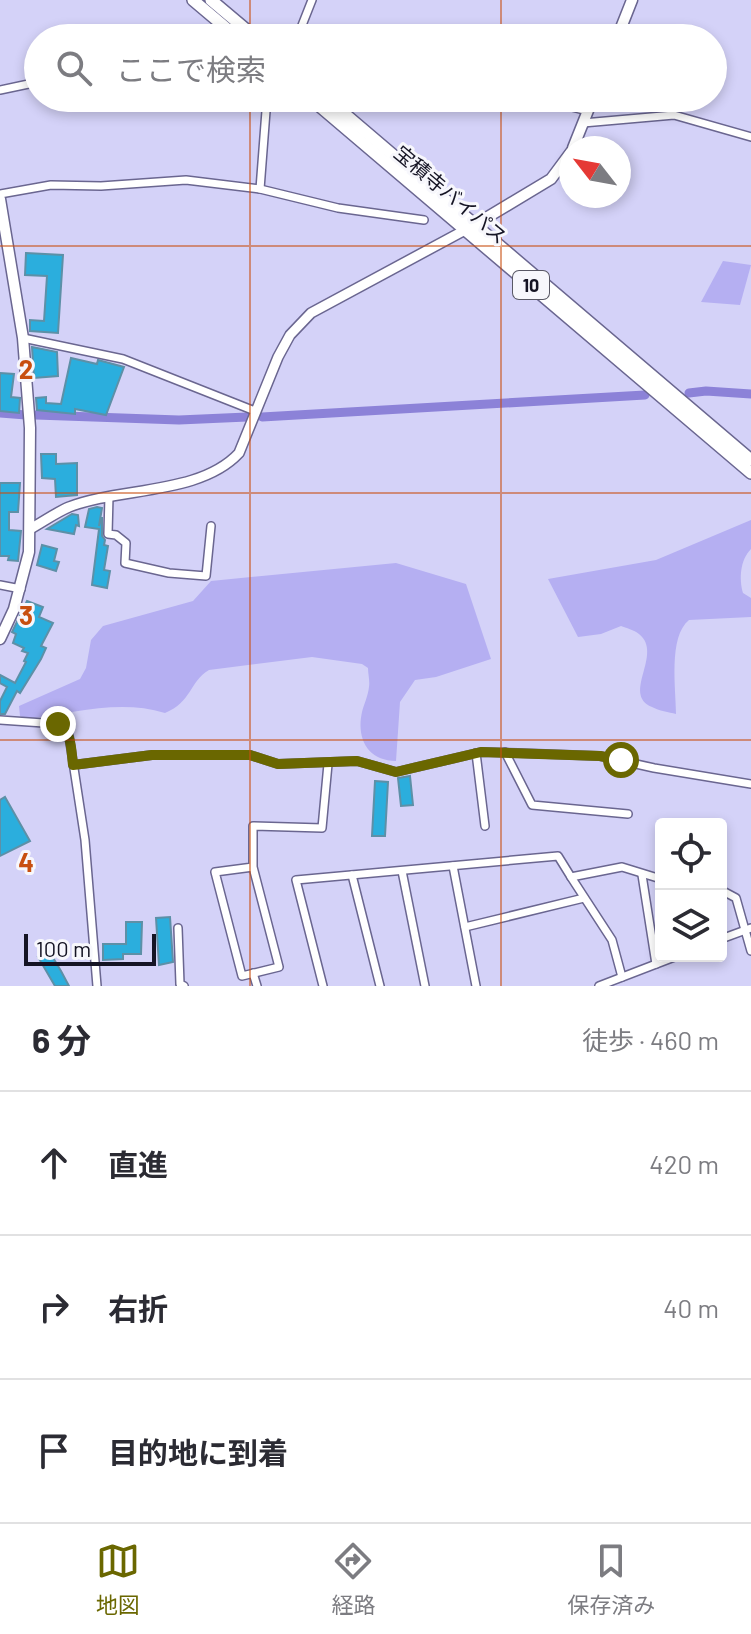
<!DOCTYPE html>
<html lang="ja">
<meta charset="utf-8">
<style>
body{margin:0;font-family:Barlow,"Noto Sans JP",sans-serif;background:#f7f7f7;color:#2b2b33}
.controls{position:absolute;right:24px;bottom:24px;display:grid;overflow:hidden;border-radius:8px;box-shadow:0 4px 12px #0003}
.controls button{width:72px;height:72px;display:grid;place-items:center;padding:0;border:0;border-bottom:2px solid #e1e1e2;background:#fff;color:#2b2b33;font:40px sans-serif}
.compass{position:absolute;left:559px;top:136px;width:72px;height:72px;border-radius:50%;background:#fff;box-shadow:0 4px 12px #0003;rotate:301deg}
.scale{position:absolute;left:24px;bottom:20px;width:132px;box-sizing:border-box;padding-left:8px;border:4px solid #151424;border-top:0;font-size:22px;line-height:28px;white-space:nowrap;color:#151424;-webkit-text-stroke:6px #f7f7fc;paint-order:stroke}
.stop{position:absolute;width:24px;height:24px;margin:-18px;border:6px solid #6a6700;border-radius:50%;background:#fff}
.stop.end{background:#6a6700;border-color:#fff;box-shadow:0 2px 8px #0008}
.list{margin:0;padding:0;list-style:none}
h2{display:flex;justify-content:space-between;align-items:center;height:104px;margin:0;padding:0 32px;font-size:34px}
h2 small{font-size:26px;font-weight:400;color:#7c7c81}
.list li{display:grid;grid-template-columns:52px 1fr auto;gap:24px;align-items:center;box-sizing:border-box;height:144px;padding:0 32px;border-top:2px solid #e1e1e2}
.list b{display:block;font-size:30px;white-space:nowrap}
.list em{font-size:26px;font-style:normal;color:#7c7c81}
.icon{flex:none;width:44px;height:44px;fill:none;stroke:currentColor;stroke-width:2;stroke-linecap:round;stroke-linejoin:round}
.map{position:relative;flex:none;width:751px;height:986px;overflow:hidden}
.search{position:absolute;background:#fff;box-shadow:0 4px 12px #0003;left:24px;right:24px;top:24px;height:88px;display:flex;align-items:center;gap:20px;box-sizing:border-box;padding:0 28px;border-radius:44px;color:#7c7c81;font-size:30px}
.sheet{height:536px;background:#fff}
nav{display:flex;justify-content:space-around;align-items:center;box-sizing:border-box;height:112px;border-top:2px solid #e1e1e2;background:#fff;font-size:22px;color:#7c7c81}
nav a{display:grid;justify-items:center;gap:4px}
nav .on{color:#6a6700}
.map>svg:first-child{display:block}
.green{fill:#b5aff2}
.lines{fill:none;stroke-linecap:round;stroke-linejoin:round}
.canal{stroke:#8c82d8;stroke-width:9}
.building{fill:#2baedd;stroke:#5d90a7;stroke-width:2}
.minor-casing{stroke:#6a6690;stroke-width:10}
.tertiary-casing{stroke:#6a6690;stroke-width:12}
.secondary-casing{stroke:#6a6690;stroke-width:13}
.primary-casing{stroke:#6a6690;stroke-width:14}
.minor{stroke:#fff;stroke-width:7}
.tertiary{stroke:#fff;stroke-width:9}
.secondary{stroke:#fff;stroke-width:10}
.primary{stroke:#fff;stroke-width:11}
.route{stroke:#6a6700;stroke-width:10}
.grid{fill:none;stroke:#c84f10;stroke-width:2;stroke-opacity:0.55}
.labels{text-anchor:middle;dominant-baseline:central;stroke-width:6;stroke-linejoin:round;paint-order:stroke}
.shield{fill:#f7f7fc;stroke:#595865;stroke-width:2}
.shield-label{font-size:18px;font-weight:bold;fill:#151424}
.street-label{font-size:20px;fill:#151424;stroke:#f7f7fc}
.grid-label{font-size:26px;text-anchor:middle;font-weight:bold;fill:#c84f10;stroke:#f7f7fc;stroke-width:6;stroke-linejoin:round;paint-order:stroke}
</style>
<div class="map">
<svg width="751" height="986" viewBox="0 0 751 986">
<rect width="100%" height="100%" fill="#d4d2f8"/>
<!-- green -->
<g class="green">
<path d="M723 261 751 265 740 305 701 302Z"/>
<path d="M751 520V549C740 560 739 579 743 593L751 598V617L689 620C668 637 676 689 676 714 669 712 659 711 652 707 621 694 664 654 639 634 634 630 626 628 621 626L601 634 578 637 548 579 656 560Z"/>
<path d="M396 563 466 584 491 659 436 677 415 680 400 702 396 761C368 761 356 739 362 712 364 704 368 696 369 687 370 681 368 674 368 668L362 664 312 657 209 670C189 682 192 702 165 713 120 699 73 713 28 719L20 716 19 706 80 679 86 668 91 640 103 626 193 601 211 581Z"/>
</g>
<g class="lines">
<!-- canal -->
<g class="canal">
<path d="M689 393 706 391 751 394"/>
<path d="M0 413 26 415"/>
<path d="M36 415 179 420 247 417"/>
<path d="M262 417 645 395"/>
</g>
</g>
<!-- building -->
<g class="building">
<path d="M26 253 63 255 58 333 30 331V320L44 321 47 276 25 275Z"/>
<path d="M32 347 57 352 58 376 34 378Z"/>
<path d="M71 358 97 364 98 360 124 367 106 415 75 409V414L37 410 36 398 46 397V403L61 404Z"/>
<path d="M0 373 14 374 11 397 20 398 19 413 0 411Z"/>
<path d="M41 454H56V464L77 463V495L56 497 55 479 42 478Z"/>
<path d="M0 483H20L18 512H9V530L21 531 18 561 8 560 9 556H0Z"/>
<path d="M97 507 102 508 99 526 102 517V536L105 540 104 545 108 546 104 570 110 571 107 588 92 585 99 529 85 527 89 509Z"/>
<path d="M72 514 78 515 79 526 76 525 74 534 47 529Z"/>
<path d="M42 545 57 549 54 561 59 562 56 571 37 565Z"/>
<path d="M27 601 43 607 39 617 53 623 41 646 46 648 41 659 20 693 17 691 5 714H0V701L7 687 0 683V675L15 683 26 662 24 661 28 653 22 651 24 648 13 643 16 634 12 632Z"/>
<path d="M410 776 413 805 401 806 398 778Z"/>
<path d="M375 781 388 782 385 836H372Z"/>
<path d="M5 797 30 841 0 856V800Z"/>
<path d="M170 917 173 962 159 965 156 918Z"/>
<path d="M126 922H142L141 954H123V959L103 960V944H126Z"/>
<path d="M49 951 61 971 69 986H55L38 957Z"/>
</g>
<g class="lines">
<defs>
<g id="minor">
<path d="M297 38 312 0"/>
<path d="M0 90 38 82"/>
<path d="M535 98 588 111"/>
<path d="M583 123 674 115 751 137"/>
<path d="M260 189 267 98"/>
<path d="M0 194 51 185 101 186 186 180 260 189 338 208 424 220"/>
<path d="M23 338 123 359 255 411"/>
<path d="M109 496 108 534 116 535 126 543 125 563 169 573 206 576 211 526"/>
<path d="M0 585 21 589"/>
<path d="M0 720 58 724 65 728 69 736 85 840 97 986"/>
<path d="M505 752 532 805 628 814"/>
<path d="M476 753 485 826"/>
<path d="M73 765 152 755H250L278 764 357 761 396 772 481 752 518 753 600 756 654 768 751 784"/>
<path d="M453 866 476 986"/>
<path d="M253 867 215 872 242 976 279 967 253 867V826L322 828 328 764"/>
<path d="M402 871 425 986"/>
<path d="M352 875 380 986"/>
<path d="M642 875 656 964"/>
<path d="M571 877 612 940 622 977"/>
<path d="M721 890 736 898 751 951"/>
<path d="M465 927 584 898"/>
<path d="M178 928 180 984 184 986"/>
<path d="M721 939 751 928"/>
<path d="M253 973 257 986"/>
<path d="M323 986 296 880 558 856 571 877 622 867 661 879"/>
<path d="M599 986 677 956"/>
</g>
<path id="tertiary" d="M30 529C43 522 55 513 69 507 120 487 200 495 239 453L278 357 290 335 311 313 465 230"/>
<g id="secondary">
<path d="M617 38 632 0"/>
<path d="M573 148 593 98"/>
<path d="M0 199 23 338 30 428 29 552 14 609 0 639"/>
<path d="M471 227 551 179 571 152"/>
</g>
<g id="primary">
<path d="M193 0 238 38"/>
<path d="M211 0 256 38"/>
<path d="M310 98 751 473"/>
<path d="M326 98 751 460"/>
</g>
</defs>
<!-- minor casing -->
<use href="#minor" class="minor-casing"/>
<!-- tertiary casing -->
<use href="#tertiary" class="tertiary-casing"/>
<!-- secondary casing -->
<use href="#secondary" class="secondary-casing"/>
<!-- primary casing -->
<use href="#primary" class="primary-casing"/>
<!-- minor -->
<use href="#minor" class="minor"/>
<!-- tertiary -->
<use href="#tertiary" class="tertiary"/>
<!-- secondary -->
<use href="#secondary" class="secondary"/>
<!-- primary -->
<use href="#primary" class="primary"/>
</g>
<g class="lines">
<!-- route -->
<path class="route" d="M58 724C72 732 71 749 73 765L152 755H250L278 764 357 761 396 772 481 752 600 756 621 760"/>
</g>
<!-- grid -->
<path class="grid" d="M250 0V38M501 0V38M250 98V986M501 98V986M0 246H751M0 493H751M0 740H751"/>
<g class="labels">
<!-- shield labels -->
<rect class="shield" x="513" y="271" width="36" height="28" rx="6"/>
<g class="shield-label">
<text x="531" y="285">10</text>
</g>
<!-- street labels -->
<g class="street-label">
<text transform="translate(451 194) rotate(40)">宝積寺バイパス</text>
</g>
</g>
<g class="grid-label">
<text x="26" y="379">2</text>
<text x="26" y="625">3</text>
<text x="26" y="872">4</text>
</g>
</svg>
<div class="controls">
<button><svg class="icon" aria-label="locate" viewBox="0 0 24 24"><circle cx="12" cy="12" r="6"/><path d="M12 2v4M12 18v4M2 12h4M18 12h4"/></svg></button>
<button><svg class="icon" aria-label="layers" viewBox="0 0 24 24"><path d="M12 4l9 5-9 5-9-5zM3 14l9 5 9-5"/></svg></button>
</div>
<svg class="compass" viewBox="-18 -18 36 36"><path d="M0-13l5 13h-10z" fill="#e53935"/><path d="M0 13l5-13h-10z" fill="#7c7c81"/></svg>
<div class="scale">100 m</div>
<div class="stop" style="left:621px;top:760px"></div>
<div class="stop end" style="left:58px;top:724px"></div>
<div class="search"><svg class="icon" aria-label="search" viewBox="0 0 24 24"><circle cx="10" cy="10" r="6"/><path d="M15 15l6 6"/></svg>ここで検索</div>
</div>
<section class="sheet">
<h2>6 分<small>徒歩 · 460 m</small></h2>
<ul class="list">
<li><svg class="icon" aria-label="ahead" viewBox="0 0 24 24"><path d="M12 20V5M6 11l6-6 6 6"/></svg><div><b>直進</b></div><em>420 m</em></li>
<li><svg class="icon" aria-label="right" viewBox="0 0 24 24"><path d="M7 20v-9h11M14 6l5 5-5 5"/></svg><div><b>右折</b></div><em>40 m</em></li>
<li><svg class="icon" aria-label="arrive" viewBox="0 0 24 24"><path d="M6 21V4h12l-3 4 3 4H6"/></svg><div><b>目的地に到着</b></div></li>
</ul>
</section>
<nav>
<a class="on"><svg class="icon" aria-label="map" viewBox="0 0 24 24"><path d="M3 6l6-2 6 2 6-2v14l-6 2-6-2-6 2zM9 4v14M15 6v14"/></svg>地図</a>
<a><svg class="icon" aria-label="directions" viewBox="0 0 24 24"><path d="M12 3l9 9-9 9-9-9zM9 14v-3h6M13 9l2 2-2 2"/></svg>経路</a>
<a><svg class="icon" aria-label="saved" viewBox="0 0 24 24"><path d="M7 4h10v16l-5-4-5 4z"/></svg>保存済み</a>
</nav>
